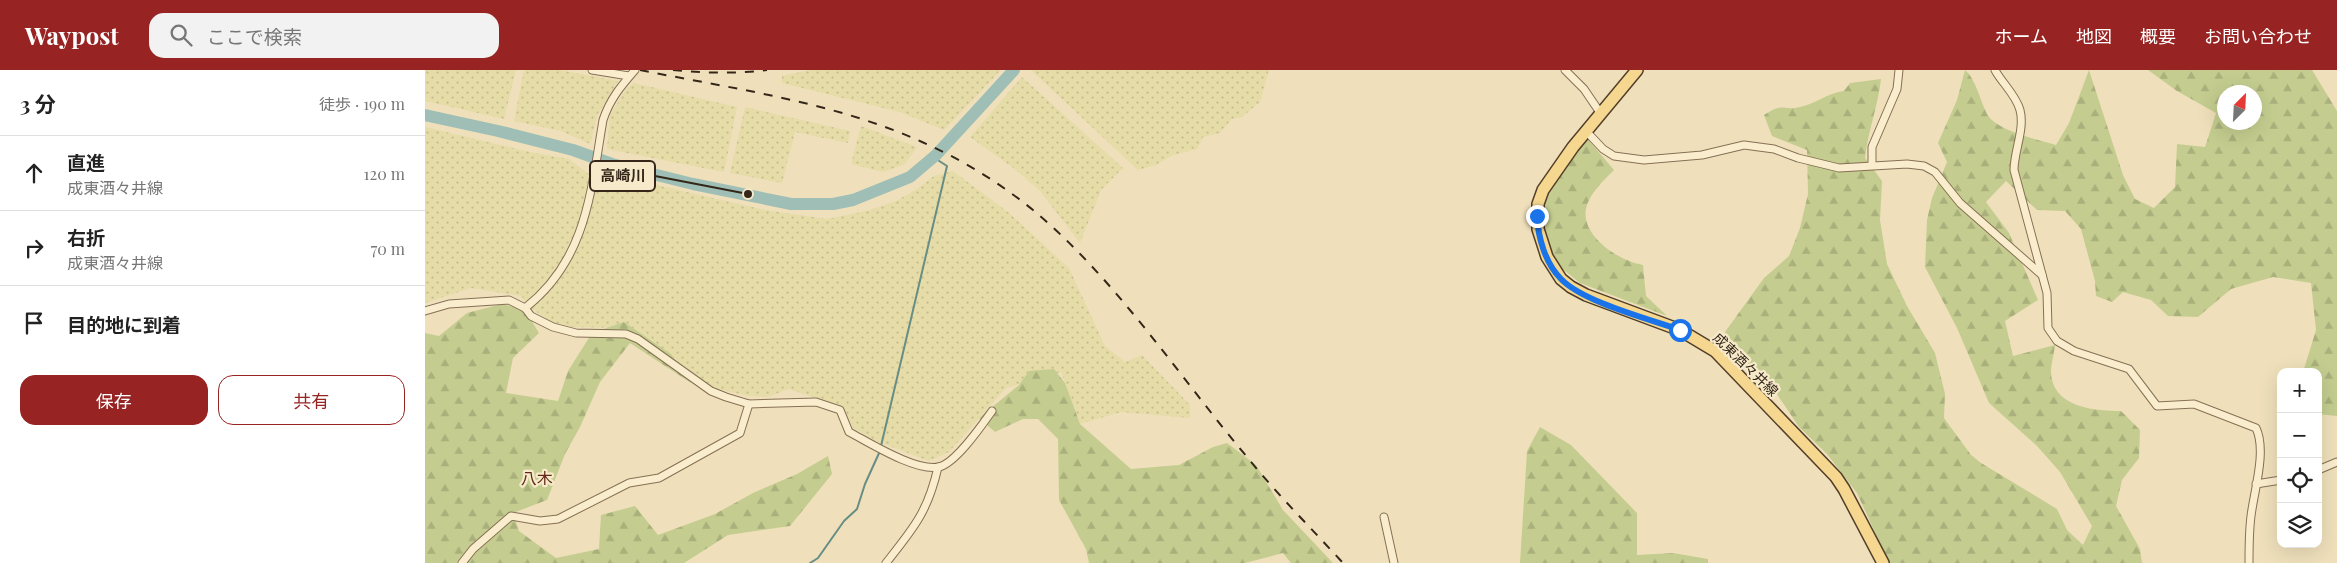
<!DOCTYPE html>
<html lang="ja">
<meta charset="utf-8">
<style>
body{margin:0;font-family:"Playfair Display","Noto Sans JP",serif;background:#f2f2f2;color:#222}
.controls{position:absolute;right:15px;bottom:15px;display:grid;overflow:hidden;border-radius:10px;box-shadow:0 5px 20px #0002}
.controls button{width:45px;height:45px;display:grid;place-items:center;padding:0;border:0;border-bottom:1px solid #e0e0e0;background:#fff;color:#222;font:25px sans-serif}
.compass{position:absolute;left:1792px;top:15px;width:45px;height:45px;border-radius:50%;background:#fff;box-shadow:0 5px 20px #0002;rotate:24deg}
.stop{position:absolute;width:15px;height:15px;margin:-11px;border:4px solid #1a73e8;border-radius:50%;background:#fff}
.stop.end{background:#1a73e8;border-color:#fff;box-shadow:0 1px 5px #0008}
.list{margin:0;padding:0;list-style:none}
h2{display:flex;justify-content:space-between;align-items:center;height:65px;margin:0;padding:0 20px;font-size:21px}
h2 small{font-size:16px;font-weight:400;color:#767676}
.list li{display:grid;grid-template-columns:32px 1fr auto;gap:15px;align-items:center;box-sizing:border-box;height:75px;padding:0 20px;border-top:1px solid #e0e0e0}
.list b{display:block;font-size:19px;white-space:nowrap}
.list p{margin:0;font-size:16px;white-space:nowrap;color:#767676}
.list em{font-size:16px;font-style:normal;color:#767676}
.actions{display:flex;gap:10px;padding:15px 20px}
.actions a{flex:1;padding:11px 0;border:1px solid #972423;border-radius:15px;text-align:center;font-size:18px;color:#972423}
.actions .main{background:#972423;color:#fff}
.icon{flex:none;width:28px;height:28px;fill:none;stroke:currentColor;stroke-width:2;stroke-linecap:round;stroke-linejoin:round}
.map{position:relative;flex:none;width:1912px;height:493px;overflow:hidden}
header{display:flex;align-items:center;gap:30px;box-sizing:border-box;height:70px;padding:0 25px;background:#972423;color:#fff}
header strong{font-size:24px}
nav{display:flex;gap:28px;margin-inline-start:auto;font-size:18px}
.search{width:350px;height:45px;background:#f2f2f2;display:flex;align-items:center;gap:12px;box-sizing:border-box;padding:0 18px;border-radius:15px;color:#767676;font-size:19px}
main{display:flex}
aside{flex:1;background:#fff}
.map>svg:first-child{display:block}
.farmland{fill:url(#farmland-dots)}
.forest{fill:url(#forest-firs);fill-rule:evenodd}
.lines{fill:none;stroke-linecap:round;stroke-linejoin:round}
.stream{stroke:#678d84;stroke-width:2}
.river{stroke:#9fbfb6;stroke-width:12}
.minor-casing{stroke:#867055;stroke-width:9}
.primary-casing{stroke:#533e2a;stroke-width:14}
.minor{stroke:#faedce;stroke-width:7}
.primary{stroke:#f5d790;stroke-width:11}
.rail{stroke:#34271a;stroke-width:2;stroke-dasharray:9 9;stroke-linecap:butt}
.route{stroke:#1a73e8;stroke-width:6}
.labels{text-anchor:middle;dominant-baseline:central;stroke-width:4.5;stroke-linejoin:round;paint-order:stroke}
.street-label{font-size:14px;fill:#34271a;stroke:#f6eaca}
.quarter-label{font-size:16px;fill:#622918;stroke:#f6eaca}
.leader{fill:none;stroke:#34271a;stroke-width:2}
.callout-dot{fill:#34271a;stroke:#f6eaca;stroke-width:2}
.callout{fill:#f6eaca;stroke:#34271a;stroke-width:2}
.callout-label{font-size:15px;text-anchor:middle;font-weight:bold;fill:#34271a}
</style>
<header>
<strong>Waypost</strong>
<div class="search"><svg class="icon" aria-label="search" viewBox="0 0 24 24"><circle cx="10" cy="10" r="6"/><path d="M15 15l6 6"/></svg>ここで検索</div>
<nav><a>ホーム</a><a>地図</a><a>概要</a><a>お問い合わせ</a></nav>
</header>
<main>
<aside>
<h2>3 分<small>徒歩 · 190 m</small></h2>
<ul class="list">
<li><svg class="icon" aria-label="ahead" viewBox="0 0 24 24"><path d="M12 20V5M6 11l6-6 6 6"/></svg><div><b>直進</b><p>成東酒々井線</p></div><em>120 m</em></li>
<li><svg class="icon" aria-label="right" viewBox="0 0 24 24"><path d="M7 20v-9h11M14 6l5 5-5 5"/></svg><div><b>右折</b><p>成東酒々井線</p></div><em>70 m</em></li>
<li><svg class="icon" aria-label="arrive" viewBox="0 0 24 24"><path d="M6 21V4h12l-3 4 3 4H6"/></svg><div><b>目的地に到着</b></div></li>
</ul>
<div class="actions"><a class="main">保存</a><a>共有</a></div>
</aside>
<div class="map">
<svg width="1912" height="493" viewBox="0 0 1912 493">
<defs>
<pattern id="farmland-dots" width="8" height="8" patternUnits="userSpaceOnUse" patternTransform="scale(1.25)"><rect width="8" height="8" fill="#e5dca8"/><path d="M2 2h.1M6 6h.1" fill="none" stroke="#c5bd90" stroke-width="1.8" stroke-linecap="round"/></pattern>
<pattern id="forest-firs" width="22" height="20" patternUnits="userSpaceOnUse" patternTransform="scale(1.25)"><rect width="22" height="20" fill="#c4cd8f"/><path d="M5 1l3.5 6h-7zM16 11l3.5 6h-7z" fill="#a9b07b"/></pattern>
</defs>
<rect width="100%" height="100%" fill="#efe0bb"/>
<!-- farmland -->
<g class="farmland">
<path d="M0 0H91L79 49 0 31Z"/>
<path d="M99 0H135L193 11 173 44 165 74 136 61 89 51Z"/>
<path d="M385 0H576L519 60 475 42 357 13V6Z"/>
<path d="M606 0H844L835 32 817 47 807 49 795 63 778 67 772 79 748 85 731 95 713 100Z"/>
<path d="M597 7 698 98 676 120 655 173 615 121 590 99 545 67Z"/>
<path d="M209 13 312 37 299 102 182 79 185 45 202 18Z"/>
<path d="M320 37 425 61 423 73 370 62 357 113 305 103Z"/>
<path d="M436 56 492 77 480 94 458 102 426 94Z"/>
<path d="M0 57 105 82 144 89 162 103 184 104 340 140 402 149 441 141 471 131 492 119 509 106 528 101 583 142 644 198 680 276 700 292 717 285 765 335V348L696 342 655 354 636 302 581 318 524 382 504 391 451 371 429 359 416 336 363 319 343 327 323 326 288 318 214 263 198 258 145 257 129 253 107 239 96 226 46 218 0 233Z"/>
</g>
<!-- forest -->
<g class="forest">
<path d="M1540 0C1550 8 1555 29 1561 42 1569 61 1612 69 1631 75L1644 53 1664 0 1698 105 1710 129 1729 138 1750 117 1752 74 1780 77 1791 43 1752 21 1723 0H1887L1912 41V346L1893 344V302H1878L1891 260 1886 213 1848 207 1806 219 1773 247 1743 246 1726 230 1698 222 1687 232 1671 226 1670 211 1656 159 1640 141 1612 140 1581 111 1561 132 1584 163 1613 230 1580 251 1588 286 1630 275C1629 283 1627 291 1626 299 1625 337 1668 341 1696 341L1715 360 1714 388 1697 410 1691 436 1715 479 1717 493H1464L1432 423 1402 384 1374 357 1344 312 1306 283 1300 262 1339 208 1364 186 1375 158 1383 124 1382 80 1347 66 1339 45C1358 32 1357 41 1375 37 1391 34 1401 23 1419 21L1425 13 1456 9C1453 36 1443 61 1440 88L1457 111 1455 150 1462 194 1482 236 1510 283 1520 324 1519 348 1546 385 1556 393 1632 439 1642 460 1658 475 1667 456 1635 402 1612 376 1564 333 1532 258 1500 197 1502 150 1507 128 1522 92 1513 73 1532 30ZM1800 22H1830V52H1800Z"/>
<path d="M1160 66 1189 100C1179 110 1164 124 1161 139 1156 166 1194 191 1218 195L1221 226 1242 246 1155 213 1135 197 1125 179 1119 156 1120 129 1124 119Z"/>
<path d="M77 234 100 240 114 263 88 288 81 323 133 331 143 301 167 263 199 252 246 284 266 313 205 273 175 312 155 357 140 384 122 430 88 443 94 461 131 488 174 479 176 445 210 436 233 465 290 444 328 423 372 404 403 386 407 404 365 456 303 465 259 493H0V263L14 266 42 243Z"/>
<path d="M629 299 640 313 655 354 706 399 754 395 788 377 802 373 831 395 858 440 908 493H866L858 483 820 493H664L661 479 634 430 633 369 613 349H598L570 362 554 348 594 315 604 301Z"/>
<path d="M1115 357 1146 375 1212 443V485L1248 483 1283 489V493H1095L1102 381Z"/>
</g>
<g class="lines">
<!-- stream -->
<g class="stream">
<path d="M456 376 522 96 508 87"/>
<path d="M385 493 393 488 419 451 432 439 440 414 455 381"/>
</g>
<!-- river -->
<path class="river" d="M0 45 73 61 148 80 187 94 268 114 366 134H408L428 130 485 107 511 85 589 0"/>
<defs>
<g id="minor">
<path d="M167 0 204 6"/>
<path d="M1140 0 1159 19 1176 44"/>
<path d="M1570 0C1577 13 1591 25 1595 40 1600 59 1589 81 1589 100L1622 223 1623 258 1632 271 1649 281 1704 299 1732 336 1769 334 1831 358C1842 381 1829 421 1826 446 1824 462 1824 477 1824 493"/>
<path d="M1161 61 1178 79 1189 86 1219 90 1277 85 1319 75 1349 79 1373 88 1414 98 1482 94 1499 96 1510 102 1535 133 1617 205"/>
<path d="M1447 95V77L1472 19 1474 0"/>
<path d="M100 238C162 190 166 120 178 50 185 29 196 16 210 0"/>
<path d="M0 241 24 234 84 230 100 238 106 246 128 257 151 263 201 264 213 269 286 321 301 327 324 334 391 332 415 340 424 362C445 373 491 402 514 397 531 393 557 355 567 341"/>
<path d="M1893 400 1912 392"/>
<path d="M1831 414 1856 410"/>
<path d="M959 447 969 493"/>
<path d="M37 493 48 479 86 446 115 451 133 449 204 413 234 408 315 363 324 334"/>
<path d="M461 493C488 459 503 442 513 397"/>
</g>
<path id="primary" d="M1212 0 1148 77 1118 120 1113 134V159L1122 187 1136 209 1146 217 1161 225 1255 260 1290 281 1411 407 1419 419 1458 493"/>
</defs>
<!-- minor casing -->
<use href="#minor" class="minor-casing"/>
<!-- primary casing -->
<use href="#primary" class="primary-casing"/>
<!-- minor -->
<use href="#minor" class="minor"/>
<!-- primary -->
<use href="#primary" class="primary"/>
<!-- rail -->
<g class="rail">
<path d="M215 0C309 19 409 32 497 72 536 89 575 113 608 140 689 207 754 306 822 387 852 424 886 458 918 493"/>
<path d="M248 0C279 3 311 4 342 0"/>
</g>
</g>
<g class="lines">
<!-- route -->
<path class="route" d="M1112 146C1113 167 1120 193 1136 209 1158 232 1224 249 1255 260"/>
</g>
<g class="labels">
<!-- street labels -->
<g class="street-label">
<text transform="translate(1321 294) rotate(44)">成東酒々井線</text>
</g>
<!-- quarter labels -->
<g class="quarter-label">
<text x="112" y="407">八木</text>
</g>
</g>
<!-- callouts -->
<path class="leader" d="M323 124L230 106"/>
<circle class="callout-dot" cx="323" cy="124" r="5"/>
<rect class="callout" x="165" y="91" width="65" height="30" rx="5"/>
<g class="callout-label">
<text x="198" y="111">高崎川</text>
</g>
</svg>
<div class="controls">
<button>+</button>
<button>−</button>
<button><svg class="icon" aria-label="locate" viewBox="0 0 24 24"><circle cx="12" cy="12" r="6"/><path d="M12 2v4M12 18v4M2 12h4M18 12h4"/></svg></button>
<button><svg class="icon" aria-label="layers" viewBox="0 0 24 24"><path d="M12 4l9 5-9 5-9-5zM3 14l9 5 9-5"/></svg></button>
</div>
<svg class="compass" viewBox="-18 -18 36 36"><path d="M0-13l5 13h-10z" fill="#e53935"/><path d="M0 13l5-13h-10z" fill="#767676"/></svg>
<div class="stop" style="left:1255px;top:260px"></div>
<div class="stop end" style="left:1112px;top:146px"></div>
</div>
</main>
